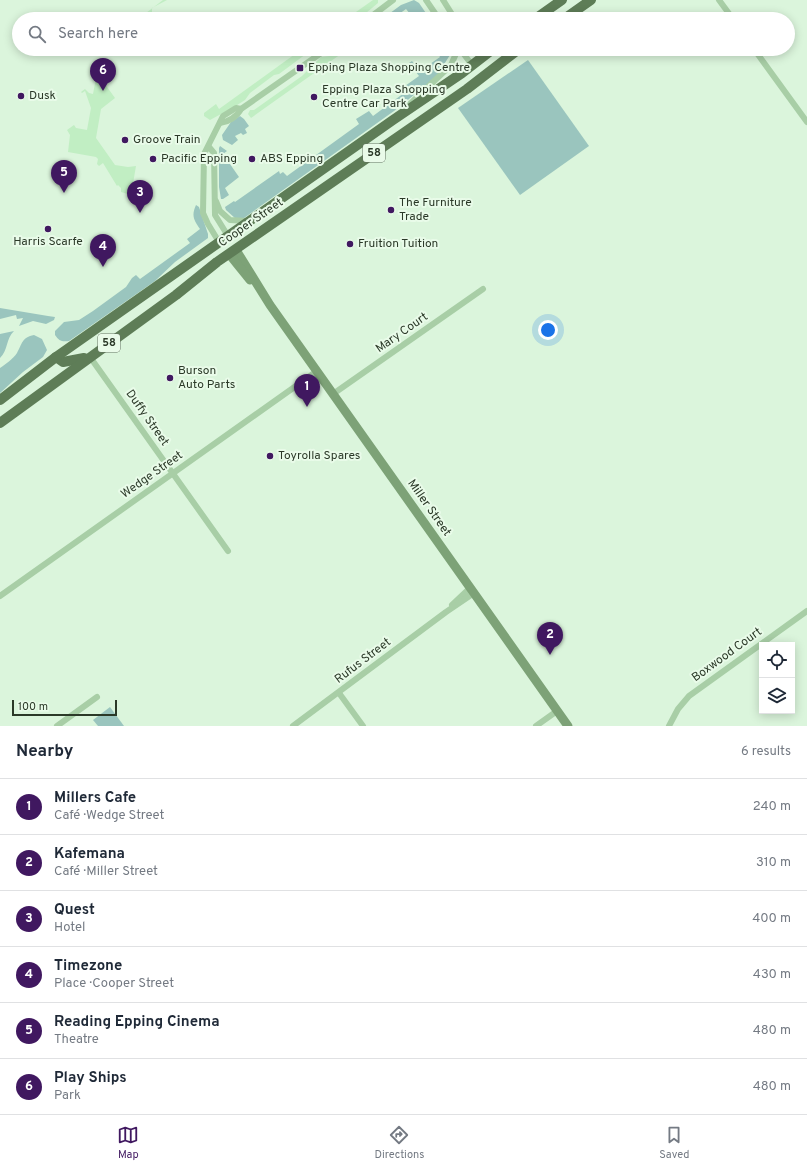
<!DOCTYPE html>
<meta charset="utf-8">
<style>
body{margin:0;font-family:Overpass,sans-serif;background:#f6f6f7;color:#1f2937}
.controls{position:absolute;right:12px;bottom:12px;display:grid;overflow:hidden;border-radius:0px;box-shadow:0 2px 10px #0003}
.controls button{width:36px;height:36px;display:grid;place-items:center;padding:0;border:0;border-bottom:1px solid #e0e1e3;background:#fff;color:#1f2937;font:20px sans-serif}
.scale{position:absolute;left:12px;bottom:10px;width:105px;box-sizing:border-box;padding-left:4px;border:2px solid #2b3928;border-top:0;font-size:11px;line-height:14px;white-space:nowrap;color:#2b3928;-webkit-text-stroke:3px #e9fbe9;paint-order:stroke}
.you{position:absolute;left:548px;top:330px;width:14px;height:14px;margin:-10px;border:3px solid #fff;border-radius:50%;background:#1a73e8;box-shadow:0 0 0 6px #1a73e833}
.badge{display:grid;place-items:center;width:26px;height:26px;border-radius:50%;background:#401860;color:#fff;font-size:13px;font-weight:700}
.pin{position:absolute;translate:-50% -33px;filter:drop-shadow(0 1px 2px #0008)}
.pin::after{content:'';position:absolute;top:21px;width:14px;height:12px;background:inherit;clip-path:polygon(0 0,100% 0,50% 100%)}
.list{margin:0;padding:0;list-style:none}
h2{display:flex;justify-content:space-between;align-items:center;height:52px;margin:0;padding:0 16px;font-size:17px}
h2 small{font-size:13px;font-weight:400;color:#747a83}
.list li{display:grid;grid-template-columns:26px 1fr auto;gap:12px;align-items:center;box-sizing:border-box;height:56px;padding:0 16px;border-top:1px solid #e0e1e3}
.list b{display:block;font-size:15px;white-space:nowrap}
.list p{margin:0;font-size:13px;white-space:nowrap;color:#747a83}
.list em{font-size:13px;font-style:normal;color:#747a83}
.icon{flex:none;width:22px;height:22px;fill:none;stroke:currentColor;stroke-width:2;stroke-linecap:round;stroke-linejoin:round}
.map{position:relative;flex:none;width:807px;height:726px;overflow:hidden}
.search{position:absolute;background:#fff;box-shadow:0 2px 10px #0003;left:12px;right:12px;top:12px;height:44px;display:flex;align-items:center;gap:10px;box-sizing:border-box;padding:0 14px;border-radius:22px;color:#747a83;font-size:15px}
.sheet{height:388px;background:#fff}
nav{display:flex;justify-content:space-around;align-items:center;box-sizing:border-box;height:56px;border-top:1px solid #e0e1e3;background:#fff;font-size:11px;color:#747a83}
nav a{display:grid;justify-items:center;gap:2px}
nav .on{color:#401860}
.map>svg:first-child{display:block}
.green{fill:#9ac5be}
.plaza{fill:#c1eec3}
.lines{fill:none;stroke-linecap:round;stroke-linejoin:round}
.street{stroke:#a8cea6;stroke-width:6}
.secondary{stroke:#7da277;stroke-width:9}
.primary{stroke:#5e7d57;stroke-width:10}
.poi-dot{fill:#401860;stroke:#e9fbe9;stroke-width:1.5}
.labels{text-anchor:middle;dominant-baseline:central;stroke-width:4;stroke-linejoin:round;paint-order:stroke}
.shield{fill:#e9fbe9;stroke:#647362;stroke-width:1}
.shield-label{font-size:11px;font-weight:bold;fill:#2b3928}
.poi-label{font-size:12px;fill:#2b3928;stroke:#e9fbe9;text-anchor:start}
.street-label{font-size:12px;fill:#2b3928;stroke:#e9fbe9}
</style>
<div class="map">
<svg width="807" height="726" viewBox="0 0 807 726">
<rect width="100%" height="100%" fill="#dbf5dc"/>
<!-- green -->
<g class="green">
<path d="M414 0 419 3 430 19H414L406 9 392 19H382L401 5Z"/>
<path d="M435 49H451L450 55 439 72 440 74 394 111 244 218 236 219 226 210 225 207 234 201 235 202 279 171 280 174 283 172 287 176 359 124 356 119 369 111 373 116 408 90 405 86 419 76 409 63 412 61 420 71 440 57Z"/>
<path d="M528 60 589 146 520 195 458 108Z"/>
<path d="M240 116 244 119 249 126 245 129 247 133 243 135 241 133 235 136 238 140 232 145 223 140 222 135 231 122Z"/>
<path d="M220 146 227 151 223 154 239 177 225 188 229 195 223 199H221L219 187V148Z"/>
<path d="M196 205 199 207 208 234V238L175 262 155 281 69 341C62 342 59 341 55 335V331L64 322 79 320 93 311 126 287 132 278 136 275 140 279 190 243 187 239 200 229C194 220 191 216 196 205Z"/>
<path d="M0 308 48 316 55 317 54 320 46 324 33 321 19 326 23 318 17 319 16 315 0 319Z"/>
<path d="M14 331C6 338 8 351 0 358V334Z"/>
<path d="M34 335 42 339 47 350 43 357 23 372 0 393V368C6 364 13 359 17 353 22 344 22 337 34 335Z"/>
<path d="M110 707 124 726H98L93 720Z"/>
</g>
<!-- plaza -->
<g class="plaza">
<path d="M163 0H167L152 8V15L147 19H127L132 13H146Z"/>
<path d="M373 0H378V3L360 18 346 19Z"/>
<path d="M302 49H319L314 53 306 54 279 74 274 75 250 93 245 100 234 107 210 120 204 116V113L216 104 219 109Z"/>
<path d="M339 49H348L251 118 248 114 250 110H254L302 76 321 57 329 56Z"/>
<path d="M103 58 106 61 102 80 115 98 101 109 96 138 115 165 128 167 136 166 131 195 121 192V188L118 185 117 186 103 163 99 166 97 164 98 159 96 157 68 152 70 135 67 130 74 125 76 128 87 130 91 108 85 91 82 93 81 92 85 89 89 93 93 94 98 68 96 64Z"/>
</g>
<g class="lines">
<!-- street -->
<g class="street">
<path d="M426 0 439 19"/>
<path d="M443 0 455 19"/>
<path d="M719 0 733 19"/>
<path d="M368 19 393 0"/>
<path d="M460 49 472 65"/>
<path d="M475 49 481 58"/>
<path d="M754 49 807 122"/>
<path d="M410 104 451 65 458 49"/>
<path d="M220 123C228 122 237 117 241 109L327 49"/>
<path d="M209 147 214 153 215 215 228 236"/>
<path d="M216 201 220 211 230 220 247 221"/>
<path d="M219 242 208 224 203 213 204 154 223 116 236 108 241 109"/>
<path d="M90 357 228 551"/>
<path d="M333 394 483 289"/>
<path d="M0 596 317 371"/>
<path d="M452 605 470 588"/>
<path d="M339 693 363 726"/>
<path d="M57 726 97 697"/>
<path d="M293 726 446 612 474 593"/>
<path d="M536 726 557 711"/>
<path d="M669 726 678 709 689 696 807 611"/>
</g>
<!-- secondary -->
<g class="secondary">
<path d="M236 250 270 305 568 726"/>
<path d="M229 254 250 280"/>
</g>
<!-- primary -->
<g class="primary">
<path d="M535 19 562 0"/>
<path d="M564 19 591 0"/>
<path d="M56 357 63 362 84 358"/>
<path d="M0 400 56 357 393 120 462 73 493 49"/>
<path d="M0 423 176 295 217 262 467 89 519 49"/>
</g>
</g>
<!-- markers -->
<g class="poi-dot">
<rect x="296" y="64" width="8" height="8" rx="2"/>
<circle cx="21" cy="96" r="4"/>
<circle cx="314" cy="97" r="4"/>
<circle cx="125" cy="140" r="4"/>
<circle cx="153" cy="159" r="4"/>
<circle cx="252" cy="159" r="4"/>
<circle cx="391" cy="210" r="4"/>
<circle cx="48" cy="229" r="4"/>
<circle cx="350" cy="244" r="4"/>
<circle cx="170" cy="378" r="4"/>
<circle cx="270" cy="456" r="4"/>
</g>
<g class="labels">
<!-- shield labels -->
<g class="shield">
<rect x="363" y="144" width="22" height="18" rx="3"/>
<rect x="98" y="334" width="22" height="18" rx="3"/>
</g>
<g class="shield-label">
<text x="374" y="153">58</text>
<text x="109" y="343">58</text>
</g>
<!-- poi labels -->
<g class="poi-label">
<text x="308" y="68">Epping Plaza Shopping Centre</text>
<text x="322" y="90">Epping Plaza Shopping<tspan x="322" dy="14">Centre Car Park</tspan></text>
<text x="29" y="96">Dusk</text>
<text x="133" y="140">Groove Train</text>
<text x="161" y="159">Pacific Epping</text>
<text x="260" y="159">ABS Epping</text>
<text x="399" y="203">The Furniture<tspan x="399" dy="14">Trade</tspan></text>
<text x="48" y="242" text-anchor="middle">Harris Scarfe</text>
<text x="358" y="244">Fruition Tuition</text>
<text x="178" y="371">Burson<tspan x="178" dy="14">Auto Parts</tspan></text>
<text x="278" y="456">Toyrolla Spares</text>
</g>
<!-- street labels -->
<g class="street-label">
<text transform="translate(251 223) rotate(-35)">Cooper Street</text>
<text transform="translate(402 333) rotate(-35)">Mary Court</text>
<text transform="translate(147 418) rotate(55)">Duffy Street</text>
<text transform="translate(152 475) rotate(-35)">Wedge Street</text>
<text transform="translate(429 508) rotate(55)">Miller Street</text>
<text transform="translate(727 655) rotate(-36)">Boxwood Court</text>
<text transform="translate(363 661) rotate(-37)">Rufus Street</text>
</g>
</g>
</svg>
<div class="controls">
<button><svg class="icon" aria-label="locate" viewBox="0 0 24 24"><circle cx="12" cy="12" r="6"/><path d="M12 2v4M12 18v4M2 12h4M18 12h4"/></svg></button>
<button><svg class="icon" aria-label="layers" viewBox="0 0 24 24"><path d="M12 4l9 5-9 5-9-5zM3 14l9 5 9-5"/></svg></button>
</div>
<div class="scale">100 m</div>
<div class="you"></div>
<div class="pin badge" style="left:307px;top:407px">1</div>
<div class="pin badge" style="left:550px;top:655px">2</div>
<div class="pin badge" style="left:140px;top:213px">3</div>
<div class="pin badge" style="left:103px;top:267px">4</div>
<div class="pin badge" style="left:64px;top:193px">5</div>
<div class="pin badge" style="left:103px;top:91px">6</div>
<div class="search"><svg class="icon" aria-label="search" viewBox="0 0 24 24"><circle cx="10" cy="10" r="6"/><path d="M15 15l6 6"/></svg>Search here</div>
</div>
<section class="sheet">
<h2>Nearby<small>6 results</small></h2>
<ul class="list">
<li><span class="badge">1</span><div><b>Millers Cafe</b><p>Café · Wedge Street</p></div><em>240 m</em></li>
<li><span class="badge">2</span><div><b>Kafemana</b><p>Café · Miller Street</p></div><em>310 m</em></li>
<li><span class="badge">3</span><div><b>Quest</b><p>Hotel</p></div><em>400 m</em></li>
<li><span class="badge">4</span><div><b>Timezone</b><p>Place · Cooper Street</p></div><em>430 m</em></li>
<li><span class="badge">5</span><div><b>Reading Epping Cinema</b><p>Theatre</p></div><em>480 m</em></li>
<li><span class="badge">6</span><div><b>Play Ships</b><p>Park</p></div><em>480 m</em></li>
</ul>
</section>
<nav>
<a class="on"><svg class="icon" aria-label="map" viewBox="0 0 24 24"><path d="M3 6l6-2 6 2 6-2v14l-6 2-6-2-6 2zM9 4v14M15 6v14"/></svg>Map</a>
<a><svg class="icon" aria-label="directions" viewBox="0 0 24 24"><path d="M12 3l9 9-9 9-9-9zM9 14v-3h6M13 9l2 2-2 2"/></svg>Directions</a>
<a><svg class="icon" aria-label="saved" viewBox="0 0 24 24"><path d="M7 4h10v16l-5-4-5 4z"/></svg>Saved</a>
</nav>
